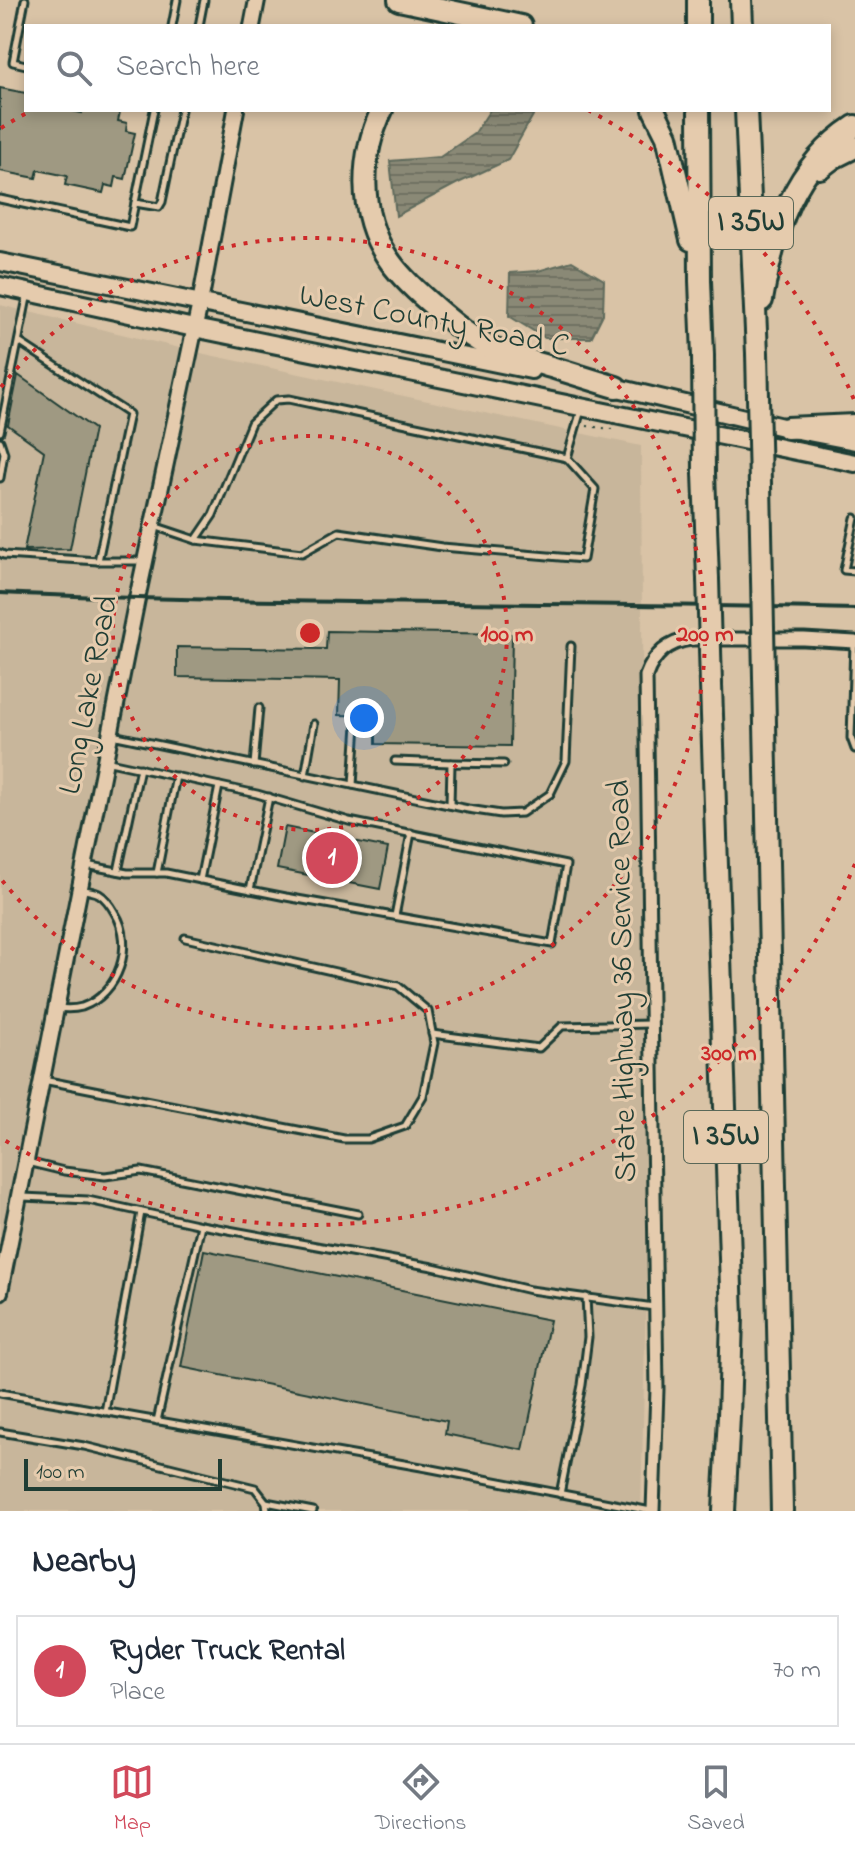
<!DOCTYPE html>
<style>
body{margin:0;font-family:"Indie Flower",sans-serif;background:#f6f6f7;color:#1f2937}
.scale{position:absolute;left:24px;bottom:20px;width:198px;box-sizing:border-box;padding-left:8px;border:4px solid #1f3d34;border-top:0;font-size:22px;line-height:28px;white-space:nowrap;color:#1f3d34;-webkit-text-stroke:6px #e5cbad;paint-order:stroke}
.you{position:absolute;left:364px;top:718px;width:28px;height:28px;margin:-20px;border:6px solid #fff;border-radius:50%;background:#1a73e8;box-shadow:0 0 0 12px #1a73e833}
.badge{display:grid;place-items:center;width:52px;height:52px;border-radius:50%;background:#d1495b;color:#fff;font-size:26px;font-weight:700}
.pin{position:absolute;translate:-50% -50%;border:4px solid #fff;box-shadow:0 2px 8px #0006}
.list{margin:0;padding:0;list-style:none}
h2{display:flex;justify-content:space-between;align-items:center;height:104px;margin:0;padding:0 32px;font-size:34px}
h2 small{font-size:26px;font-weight:400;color:#747a83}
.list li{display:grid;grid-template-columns:52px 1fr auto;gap:24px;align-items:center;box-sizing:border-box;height:112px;margin:0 16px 16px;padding:0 16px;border:2px solid #e0e1e3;border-radius:0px}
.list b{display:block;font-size:30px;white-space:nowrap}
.list p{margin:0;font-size:26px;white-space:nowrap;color:#747a83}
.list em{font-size:26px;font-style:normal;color:#747a83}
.icon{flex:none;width:44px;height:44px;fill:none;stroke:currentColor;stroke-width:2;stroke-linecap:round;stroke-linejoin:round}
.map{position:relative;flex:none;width:855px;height:1511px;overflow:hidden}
.search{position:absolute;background:#fff;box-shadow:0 4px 12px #0003;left:24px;right:24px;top:24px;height:88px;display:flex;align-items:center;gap:20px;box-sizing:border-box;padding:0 28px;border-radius:0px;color:#747a83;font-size:30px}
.sheet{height:232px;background:#fff}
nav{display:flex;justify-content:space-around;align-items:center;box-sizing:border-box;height:112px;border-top:2px solid #e0e1e3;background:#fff;font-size:22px;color:#747a83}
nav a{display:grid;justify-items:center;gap:4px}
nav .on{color:#d1495b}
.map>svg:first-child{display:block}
.built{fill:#c8b69b}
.water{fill:url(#water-rules);stroke:#5f6b5c;stroke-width:2}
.building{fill:#9f9982;stroke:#1f3d34;stroke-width:2}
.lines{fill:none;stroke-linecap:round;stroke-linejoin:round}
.service-casing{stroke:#1f3d34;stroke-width:11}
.minor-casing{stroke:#1f3d34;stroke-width:17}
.tertiary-casing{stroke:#1f3d34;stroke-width:20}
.secondary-casing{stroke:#1f3d34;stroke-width:22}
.motorway-casing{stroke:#1f3d34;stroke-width:26}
.path{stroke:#1f3d34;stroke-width:2;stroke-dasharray:2 6;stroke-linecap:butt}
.service{stroke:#e5cbad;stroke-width:5}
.minor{stroke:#e5cbad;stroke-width:11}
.tertiary{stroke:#e5cbad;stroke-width:14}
.secondary{stroke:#e5cbad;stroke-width:16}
.motorway{stroke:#e5cbad;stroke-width:20}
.rail{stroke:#1f3d34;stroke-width:4}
.motorway-bridge-casing{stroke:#1f3d34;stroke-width:26;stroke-linecap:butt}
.motorway-bridge{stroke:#e5cbad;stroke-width:20}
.ring{fill:none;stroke:#cd2929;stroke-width:4;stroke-dasharray:4 8}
.labels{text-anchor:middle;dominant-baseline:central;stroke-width:6;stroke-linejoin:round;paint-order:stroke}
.shield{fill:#e5cbad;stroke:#5a6858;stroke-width:2}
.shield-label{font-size:30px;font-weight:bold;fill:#1f3d34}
.street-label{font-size:32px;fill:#1f3d34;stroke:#e5cbad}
.centre{fill:#cd2929;stroke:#e5cbad;stroke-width:4}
.ring-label{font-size:24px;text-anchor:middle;font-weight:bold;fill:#cd2929;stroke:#e5cbad;stroke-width:6;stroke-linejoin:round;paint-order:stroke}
</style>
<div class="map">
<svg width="855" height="1511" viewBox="0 0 855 1511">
<defs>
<pattern id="water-rules" width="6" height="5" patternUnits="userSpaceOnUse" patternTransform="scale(2)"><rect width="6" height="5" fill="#8a8976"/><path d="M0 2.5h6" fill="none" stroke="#707162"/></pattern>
</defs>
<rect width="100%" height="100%" fill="#d9c3a6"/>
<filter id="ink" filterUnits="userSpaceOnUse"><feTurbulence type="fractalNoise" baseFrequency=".0125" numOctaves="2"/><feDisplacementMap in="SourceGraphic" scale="16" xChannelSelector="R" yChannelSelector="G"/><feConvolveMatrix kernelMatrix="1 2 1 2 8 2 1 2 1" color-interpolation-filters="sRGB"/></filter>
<g filter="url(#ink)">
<!-- built -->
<path class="built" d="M0 305 205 354 641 446 646 1295 641 1511H0Z"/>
<!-- water -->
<g class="water">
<path d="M490 110H536L508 160 456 184 396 216 390 161 440 157 475 133Z"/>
<path d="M572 261 604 280 603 314 591 338H545L509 316 510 273 538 271Z"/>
</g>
<!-- building -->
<g class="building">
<path d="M0 88 26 93V110H68L82 113 83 110H111L120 112 118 121 127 123 126 131 135 133 125 179 116 177 114 187 105 185 103 193 65 185 67 176 38 170 36 178 0 171Z"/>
<path d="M18 375 94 429 70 549 24 550 44 451 8 425Z"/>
<path d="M327 631 512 634 510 746 376 744V716L339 715 340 680 177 677V647L326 649Z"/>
<path d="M285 827 388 848 380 889 277 869Z"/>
<path d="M204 1250 550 1320 523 1450 445 1434 447 1421 181 1367Z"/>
</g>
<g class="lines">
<defs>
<g id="service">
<path d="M25 0 13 62 26 65"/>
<path d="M172 26 177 0"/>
<path d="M199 26 204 0"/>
<path d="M0 199 130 227 154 110"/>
<path d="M135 203 159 207 162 202 181 110"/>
<path d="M19 342 129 414 98 561"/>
<path d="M0 432 28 293"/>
<path d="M0 441 4 453 0 478"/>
<path d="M855 518 844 570 855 571"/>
<path d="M154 526 196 540 302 553 339 532 442 547 583 559 595 489 567 458 581 410"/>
<path d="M196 540 213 515 251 423 276 400 289 399 567 458"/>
<path d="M0 553 4 555 98 561H142"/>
<path d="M854 643 851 738 855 749"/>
<path d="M112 735 468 809 501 814 522 813 550 794 566 761 571 646"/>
<path d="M395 761 451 763"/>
<path d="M254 765 259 708"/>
<path d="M305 776 314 724"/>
<path d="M353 785 357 724"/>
<path d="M450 805 451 763 504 764"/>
<path d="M86 865 127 873H166L286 897 552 944 566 865 349 821 257 794 105 761"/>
<path d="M118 871 140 768"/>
<path d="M157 873 176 776"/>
<path d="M200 880 219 786"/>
<path d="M250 890 269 797"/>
<path d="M395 916 411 833"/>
<path d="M57 1008C65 1009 75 1009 82 1007 119 994 135 945 115 913 111 906 106 898 99 894 94 891 86 891 81 889"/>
<path d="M432 1034 539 1048 562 1026 650 1024"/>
<path d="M43 1080 344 1139H368L405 1126 423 1096 434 1043 428 1011 398 986 185 938"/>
<path d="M27 1162 64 1171 105 1176 141 1171 358 1214"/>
<path d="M23 1197 88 1200 201 1225 433 1267 530 1290 654 1307"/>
<path d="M0 1393 427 1468 651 1511"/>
<path d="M105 1412 141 1212"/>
<path d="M157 1421 201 1225"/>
<path d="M0 1432 84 1446 255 1488 266 1502 267 1511"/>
<path d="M560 1494 582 1385 588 1337 586 1297"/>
<path d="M266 1502 313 1511"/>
</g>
<path id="minor" d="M653 1511 657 1389 646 676C654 654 668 642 691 639H804L855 642"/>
<g id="tertiary">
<path d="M252 26 257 0"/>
<path d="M0 1292 137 599 200 303 236 110"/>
</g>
<g id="secondary">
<path d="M0 262 531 370"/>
<path d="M0 286 194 328 855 463"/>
<path d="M605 385 787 428 855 441"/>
</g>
<g id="motorway">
<path d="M399 0 521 26"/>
<path d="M698 0V26"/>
<path d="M741 0 742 26"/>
<path d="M382 110C360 156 358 213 387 257 398 274 414 289 429 302 448 319 470 338 493 349 506 355 521 358 534 362 562 370 589 379 616 387"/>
<path d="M654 110 667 136 691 240"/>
<path d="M699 110 700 281 703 356"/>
<path d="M746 110 757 353"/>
<path d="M820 168 833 158 855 147"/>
<path d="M762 300C774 231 793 166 855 126"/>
<path d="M787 428 855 425"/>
<path d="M704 473 708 579"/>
<path d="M760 485 762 579"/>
<path d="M764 677 782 1511"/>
<path d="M711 685 732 1318 729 1416 724 1511"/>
</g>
</defs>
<!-- service casing -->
<use href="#service" class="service-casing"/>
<!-- minor casing -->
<use href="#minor" class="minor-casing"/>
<!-- tertiary casing -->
<use href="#tertiary" class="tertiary-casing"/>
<!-- secondary casing -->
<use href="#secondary" class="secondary-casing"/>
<!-- motorway casing -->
<use href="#motorway" class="motorway-casing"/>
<!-- path -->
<path class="path" d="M587 426 612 429"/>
<!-- service -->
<use href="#service" class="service"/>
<!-- minor -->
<use href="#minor" class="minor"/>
<!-- tertiary -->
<use href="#tertiary" class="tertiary"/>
<!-- secondary -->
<use href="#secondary" class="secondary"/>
<!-- motorway -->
<use href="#motorway" class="motorway"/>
<!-- rail -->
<path class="rail" d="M0 593C285 606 570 601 855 609"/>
<defs>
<g id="motorway-bridge">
<path d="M757 353 760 485"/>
<path d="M703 356 704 473"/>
<path d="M708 579 711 685"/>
<path d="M762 579 764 677"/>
</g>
</defs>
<!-- motorway-bridge casing -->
<use href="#motorway-bridge" class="motorway-bridge-casing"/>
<!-- motorway-bridge -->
<use href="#motorway-bridge" class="motorway-bridge"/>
</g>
</g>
<!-- distance rings -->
<g class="ring">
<circle cx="310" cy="633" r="197"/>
<path d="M1 387A395 395 0 1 1 1 879"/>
<path d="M855 864A592 592 0 0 1 1 1138M1 128A592 592 0 0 1 32 110M588 110A592 592 0 0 1 855 402"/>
</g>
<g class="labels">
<!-- shield labels -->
<g class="shield">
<rect x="709" y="197" width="84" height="52" rx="6"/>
<rect x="684" y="1111" width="84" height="52" rx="6"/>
</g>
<g class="shield-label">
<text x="751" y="223">I 35W</text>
<text x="726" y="1137">I 35W</text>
</g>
<!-- street labels -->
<g class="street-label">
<text transform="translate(434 322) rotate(11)">West County Road C</text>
<text transform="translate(90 695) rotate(-79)">Long Lake Road</text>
<text transform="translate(624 981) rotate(-91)">State Highway 36 Service Road</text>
</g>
</g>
<circle cx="310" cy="633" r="12" class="centre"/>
<g class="ring-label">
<text x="507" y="641">100 m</text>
<text x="705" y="641">200 m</text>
<text x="729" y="1060">300 m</text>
</g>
</svg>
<div class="scale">100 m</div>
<div class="you"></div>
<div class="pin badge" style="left:332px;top:858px">1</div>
<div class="search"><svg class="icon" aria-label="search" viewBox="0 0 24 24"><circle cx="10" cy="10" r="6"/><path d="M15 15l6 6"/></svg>Search here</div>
</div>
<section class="sheet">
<h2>Nearby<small></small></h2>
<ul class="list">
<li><span class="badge">1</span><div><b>Ryder Truck Rental</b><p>Place</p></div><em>70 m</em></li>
</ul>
</section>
<nav>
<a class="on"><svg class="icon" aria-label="map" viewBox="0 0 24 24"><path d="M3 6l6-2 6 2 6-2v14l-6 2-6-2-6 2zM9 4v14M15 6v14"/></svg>Map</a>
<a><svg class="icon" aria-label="directions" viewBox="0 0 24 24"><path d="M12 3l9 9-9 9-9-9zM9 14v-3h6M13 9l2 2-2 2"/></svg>Directions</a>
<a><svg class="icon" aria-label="saved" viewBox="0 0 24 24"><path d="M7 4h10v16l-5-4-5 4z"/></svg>Saved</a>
</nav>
